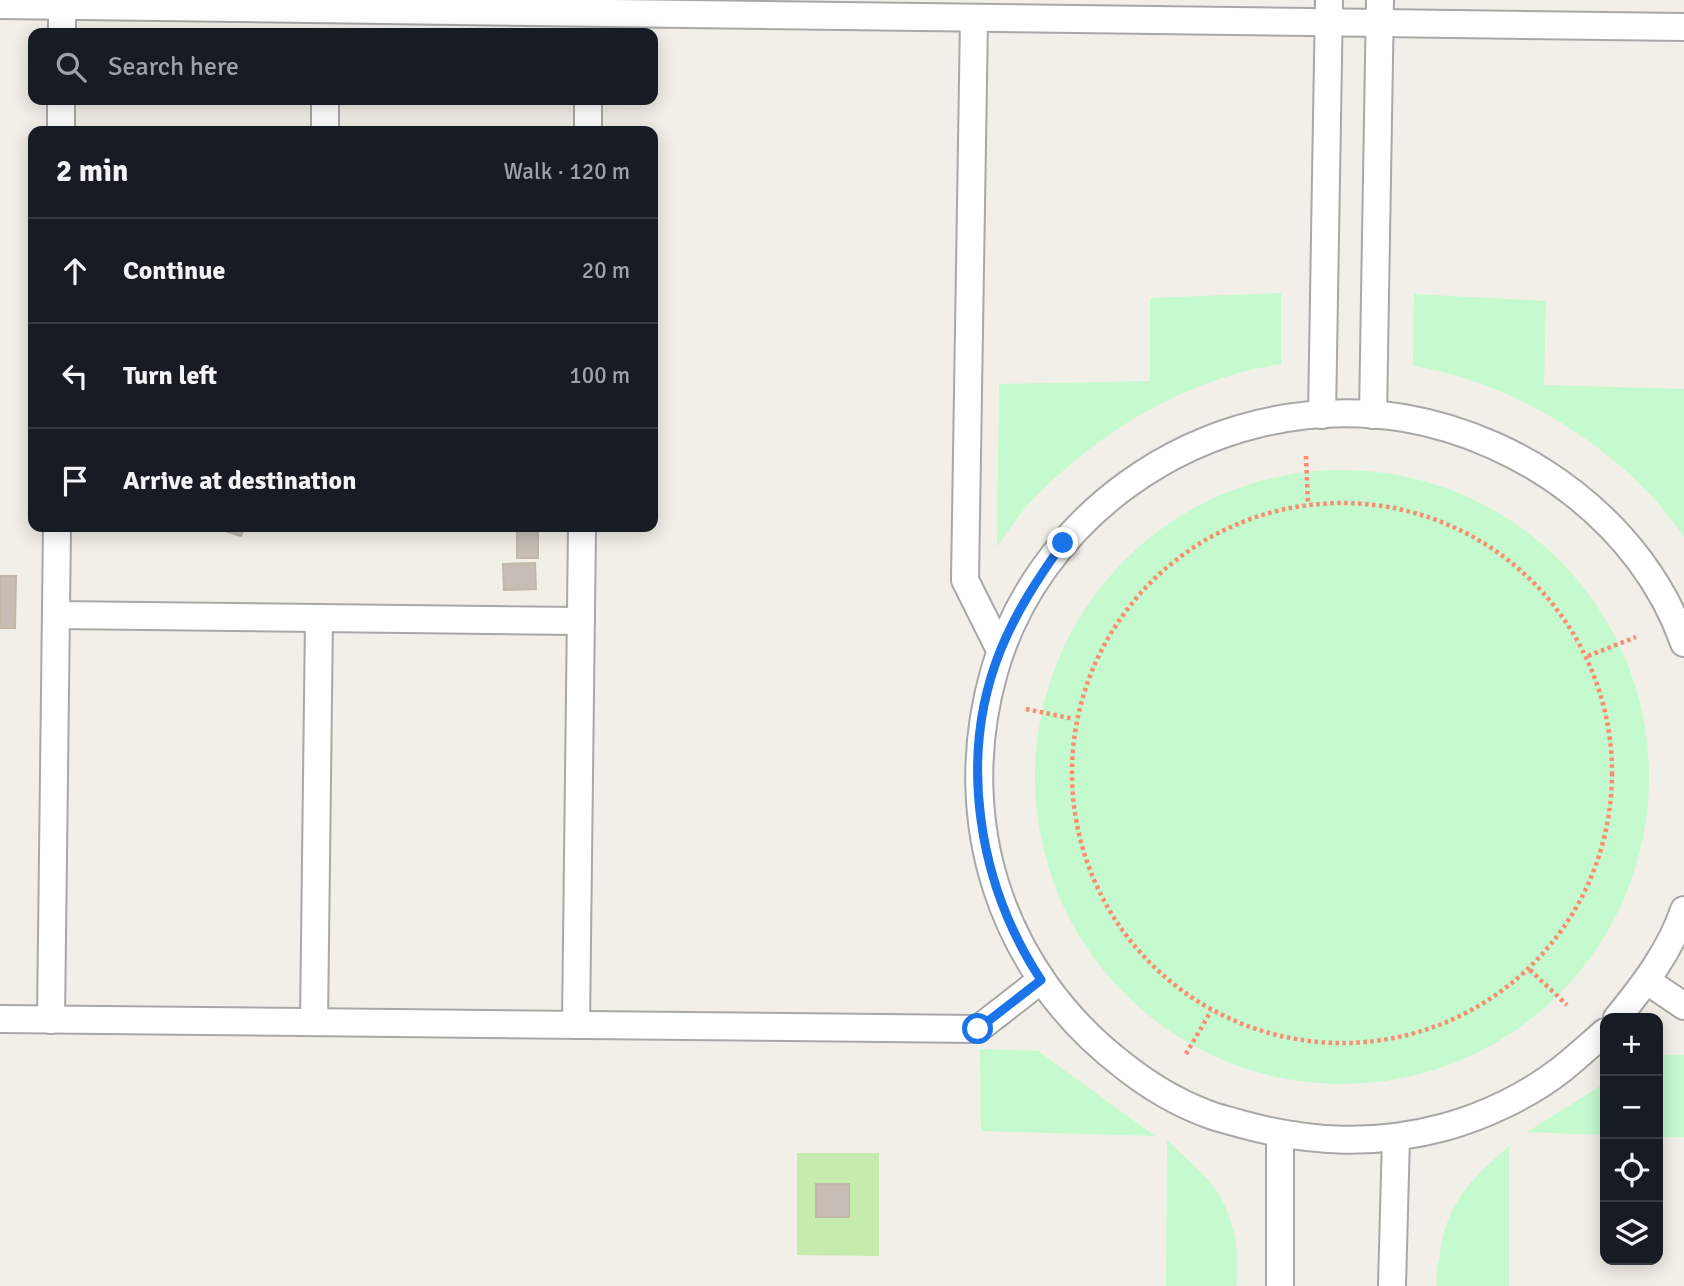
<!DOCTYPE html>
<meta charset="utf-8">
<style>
body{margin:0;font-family:Signika,sans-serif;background:#20242c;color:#f1f3f6}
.controls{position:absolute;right:21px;bottom:21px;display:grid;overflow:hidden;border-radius:14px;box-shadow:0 4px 18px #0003}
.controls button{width:63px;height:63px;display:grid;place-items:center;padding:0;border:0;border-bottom:2px solid #363941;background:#171b24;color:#f1f3f6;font:35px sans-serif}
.stop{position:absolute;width:21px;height:21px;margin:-16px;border:5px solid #1a73e8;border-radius:50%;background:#fff}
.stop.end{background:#1a73e8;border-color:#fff;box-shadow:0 2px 7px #0008}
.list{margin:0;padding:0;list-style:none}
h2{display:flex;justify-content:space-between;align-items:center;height:91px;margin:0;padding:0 28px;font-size:30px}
h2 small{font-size:23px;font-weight:400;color:#9ea1a6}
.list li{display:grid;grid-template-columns:46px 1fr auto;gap:21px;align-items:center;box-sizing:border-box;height:105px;padding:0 28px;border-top:2px solid #363941}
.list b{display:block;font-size:26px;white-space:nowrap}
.list em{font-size:23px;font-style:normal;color:#9ea1a6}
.icon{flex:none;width:38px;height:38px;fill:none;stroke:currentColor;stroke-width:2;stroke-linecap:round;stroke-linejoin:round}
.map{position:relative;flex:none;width:1684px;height:1286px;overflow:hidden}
.search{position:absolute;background:#171b24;box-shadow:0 4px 18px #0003;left:28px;top:28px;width:630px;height:77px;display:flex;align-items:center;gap:18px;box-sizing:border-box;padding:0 24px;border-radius:14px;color:#9ea1a6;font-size:26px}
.panel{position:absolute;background:#171b24;box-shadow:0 4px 18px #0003;left:28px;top:126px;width:630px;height:406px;border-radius:14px}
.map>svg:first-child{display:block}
.grass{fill:#c5ebae}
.park{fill:#c5facf}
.building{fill:#c6beb6;stroke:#c3b7a9;stroke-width:2}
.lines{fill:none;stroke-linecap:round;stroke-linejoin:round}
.minor-casing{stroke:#a8a8a8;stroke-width:30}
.path{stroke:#fb8c6f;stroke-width:4.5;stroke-dasharray:3.5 3.5;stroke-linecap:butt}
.minor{stroke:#fff;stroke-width:26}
.route{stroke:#1a73e8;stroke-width:9}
</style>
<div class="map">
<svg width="1684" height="1286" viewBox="0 0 1684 1286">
<rect width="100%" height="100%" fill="#f1efe7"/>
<!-- grass -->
<path class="grass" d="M797 1153H879V1256L797 1255Z"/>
<!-- park -->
<g class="park">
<path d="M1281 293V364C1184 378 1091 436 1025 508 1015 520 1006 534 997 547L999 384 1150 381V298Z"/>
<path d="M1414 294 1546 301 1544 385 1684 389V537C1628 453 1514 381 1413 366Z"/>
<circle cx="1342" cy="777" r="307"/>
<path d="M980 1049 1038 1051 1155 1136 981 1131Z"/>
<rect x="1658" y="1055" width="26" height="82"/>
<path d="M1605 1083V1135L1527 1132Z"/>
<path d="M1167 1140C1181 1154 1197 1167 1210 1182 1232 1207 1242 1254 1236 1286H1166Z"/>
<path d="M1509 1146V1286H1437C1436 1275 1438 1264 1440 1253 1448 1200 1471 1180 1509 1146Z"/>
</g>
<!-- building -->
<g class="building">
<path d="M212 527H244L241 536Z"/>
<rect x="517" y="528" width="21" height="30"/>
<path d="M535 563 536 589 504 590 503 564Z"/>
<path d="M0 576H16L15 628H0Z"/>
<rect x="816" y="1184" width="33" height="33"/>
</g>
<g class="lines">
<defs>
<g id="minor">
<path d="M0 5 1684 27"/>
<path d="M974 18 965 580 1000 650"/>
<path d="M62 33V0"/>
<path d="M61 131V100"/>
<path d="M325 131V100"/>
<path d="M588 131V100"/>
<path d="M1322 415 1329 0"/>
<path d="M1373 415 1380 0"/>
<path d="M56 615 581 621"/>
<path d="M1647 981 1684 1006"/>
<path d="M1617 1018C1644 985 1670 951 1684 910"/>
<path d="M0 1019 978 1029 1041 980"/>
<path d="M51 1020 57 527"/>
<path d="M314 1022 319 618"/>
<path d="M576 1025 582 527"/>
<path d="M1605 1032C1591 1044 1577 1057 1562 1069 1529 1095 1485 1116 1445 1127 1375 1146 1310 1143 1241 1124 1229 1120 1216 1118 1205 1113 1176 1102 1148 1085 1124 1066 1001 972 952 821 994 672 1015 597 1064 530 1128 484 1207 427 1306 402 1404 418 1526 439 1642 524 1684 643"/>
<path d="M1280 1135V1286"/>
<path d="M1392 1286 1396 1137"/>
</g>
</defs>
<!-- minor casing -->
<use href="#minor" class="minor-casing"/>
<!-- path -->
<g class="path">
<path d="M1306 456 1308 504"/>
<circle cx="1342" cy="773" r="270"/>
<path d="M1588 656 1636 637"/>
<path d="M1026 709 1074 719"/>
<path d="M1530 970 1567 1005"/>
<path d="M1186 1054 1211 1011"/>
</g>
<!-- minor -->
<use href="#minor" class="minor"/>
</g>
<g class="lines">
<!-- route -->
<path class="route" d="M978 1029 1041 980C978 884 957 757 1001 649 1017 610 1039 577 1063 543"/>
</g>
</svg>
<div class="controls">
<button>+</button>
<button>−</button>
<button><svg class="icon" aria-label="locate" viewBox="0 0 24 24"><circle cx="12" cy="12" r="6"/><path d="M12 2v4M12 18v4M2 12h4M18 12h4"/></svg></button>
<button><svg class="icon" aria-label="layers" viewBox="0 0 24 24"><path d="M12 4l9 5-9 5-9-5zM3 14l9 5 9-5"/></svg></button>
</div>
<div class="stop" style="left:978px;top:1029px"></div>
<div class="stop end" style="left:1063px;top:543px"></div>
<div class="search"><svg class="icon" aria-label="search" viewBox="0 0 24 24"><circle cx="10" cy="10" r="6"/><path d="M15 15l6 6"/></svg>Search here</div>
<section class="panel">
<h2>2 min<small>Walk · 120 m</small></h2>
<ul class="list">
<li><svg class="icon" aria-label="ahead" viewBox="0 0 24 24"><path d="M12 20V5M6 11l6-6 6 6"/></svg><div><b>Continue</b></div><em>20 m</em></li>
<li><svg class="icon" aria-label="left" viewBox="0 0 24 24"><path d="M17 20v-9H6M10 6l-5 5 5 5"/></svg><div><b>Turn left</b></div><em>100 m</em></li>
<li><svg class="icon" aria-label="arrive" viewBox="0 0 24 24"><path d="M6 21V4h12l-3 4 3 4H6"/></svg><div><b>Arrive at destination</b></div></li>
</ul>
</section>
</div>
